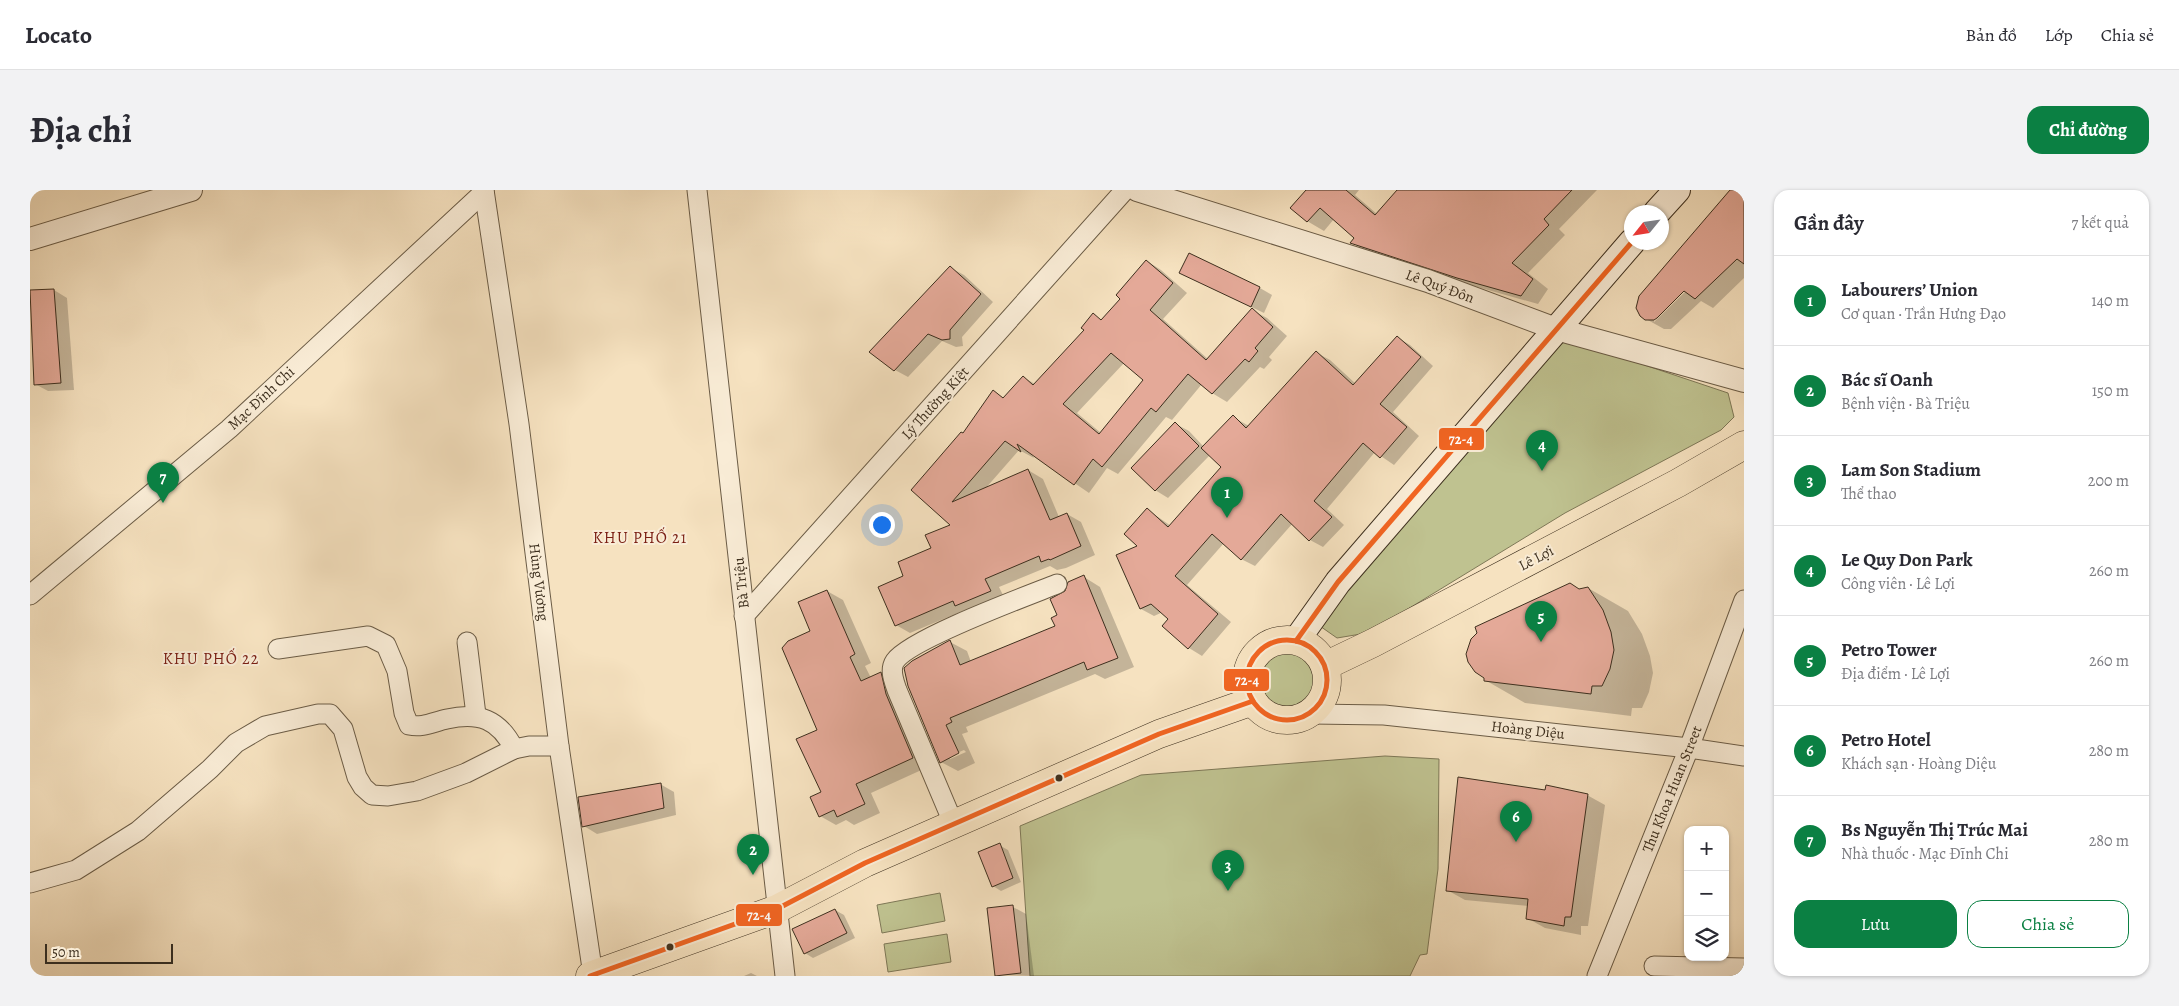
<!DOCTYPE html>
<html lang="vi">
<meta charset="utf-8">
<style>
body{margin:0;font-family:Alegreya,serif;background:#f2f2f3;color:#2b2b33}
.controls{position:absolute;right:15px;bottom:15px;display:grid;overflow:hidden;border-radius:10px;box-shadow:0 1px 4px #0004}
.controls button{width:45px;height:45px;display:grid;place-items:center;padding:0;border:0;border-bottom:1px solid #e1e1e2;background:#fff;color:#2b2b33;font:25px sans-serif}
.compass{position:absolute;left:1594px;top:15px;width:45px;height:45px;border-radius:50%;background:#fff;box-shadow:0 1px 4px #0004;rotate:240deg}
.scale{position:absolute;left:15px;bottom:12px;width:128px;box-sizing:border-box;padding-left:5px;border:2px solid #3d2f1e;border-top:0;font-size:14px;line-height:18px;white-space:nowrap;color:#3d2f1e;-webkit-text-stroke:4px #f9ecd6;paint-order:stroke}
.you{position:absolute;left:851px;top:334px;width:18px;height:18px;margin:-12px;border:4px solid #fff;border-radius:50%;background:#1a73e8;box-shadow:0 0 0 8px #1a73e833}
.badge{display:grid;place-items:center;width:32px;height:32px;border-radius:50%;background:#0b8043;color:#fff;font-size:16px;font-weight:700}
.pin{position:absolute;translate:-50% -41px;filter:drop-shadow(0 1px 2px #0008)}
.pin::after{content:'';position:absolute;top:26px;width:18px;height:15px;background:inherit;clip-path:polygon(0 0,100% 0,50% 100%)}
.list{margin:0;padding:0;list-style:none}
h2{display:flex;justify-content:space-between;align-items:center;height:65px;margin:0;padding:0 20px;font-size:21px}
h2 small{font-size:16px;font-weight:400;color:#7c7c81}
.list li{display:grid;grid-template-columns:32px 1fr auto;gap:15px;align-items:center;box-sizing:border-box;height:90px;padding:0 20px;border-top:1px solid #e1e1e2}
.list b{display:block;font-size:19px;white-space:nowrap}
.list p{margin:0;font-size:16px;white-space:nowrap;color:#7c7c81}
.list em{font-size:16px;font-style:normal;color:#7c7c81}
.actions{display:flex;gap:10px;padding:15px 20px}
.actions a{flex:1;padding:11px 0;border:1px solid #0b8043;border-radius:15px;text-align:center;font-size:18px;color:#0b8043}
.actions .main{background:#0b8043;color:#fff}
.icon{flex:none;width:28px;height:28px;fill:none;stroke:currentColor;stroke-width:2;stroke-linecap:round;stroke-linejoin:round}
.map{position:relative;flex:none;width:1714px;height:786px;overflow:hidden;border-radius:15px}
header{display:flex;align-items:center;gap:30px;box-sizing:border-box;height:70px;padding:0 25px;background:#fff;border-bottom:1px solid #e1e1e2}
header strong{font-size:24px}
nav{display:flex;gap:28px;margin-inline-start:auto;font-size:18px}
.intro{display:flex;align-items:center;justify-content:space-between;box-sizing:border-box;height:120px;padding:0 30px}
h1{margin:0;font-size:35px}
.button{padding:12px 22px;border-radius:15px;background:#0b8043;color:#fff;font-size:18px;font-weight:700}
main{display:flex;gap:30px;padding:0 30px}
aside{flex:1;background:#fff;border-radius:15px;box-shadow:0 1px 4px #0004}
.map>svg:first-child{display:block}
.green{fill:#bfc290;stroke:#7e7857}
.shadow{fill:#0003;fill-rule:evenodd}
.building{fill:#e4a998;stroke:#3d2f1e;fill-rule:evenodd}
.lines{fill:none;stroke-linecap:round;stroke-linejoin:round}
.minor-casing{stroke:#6b5c46;stroke-width:21}
.tertiary-casing{stroke:#6b5c46;stroke-width:24}
.secondary-casing{stroke:#3d2f1e;stroke-width:28}
.primary-casing{stroke:#3d2f1e;stroke-width:29}
.minor{stroke:#f9ecd6;stroke-width:19}
.tertiary{stroke:#f9ecd6;stroke-width:22}
.secondary{stroke:#f9ecd6;stroke-width:26}
.primary{stroke:#f6e2c0;stroke-width:28}
.bus-1-casing{stroke:#f9ecd6;stroke-width:9}
.bus-1{stroke:#f26522;stroke-width:5}
.bus-dot{fill:#3d2f1e;stroke:#f9ecd6;stroke-width:2}
.labels{text-anchor:middle;dominant-baseline:central;stroke-width:4;stroke-linejoin:round;paint-order:stroke}
.street-label{font-size:15px;fill:#3d2f1e;stroke:#f9ecd6}
.neighbourhood-label{font-size:16px;letter-spacing:1px;fill:#7a1f14;stroke:#f9ecd6}
.line-badge{stroke:#f9ecd6;stroke-width:2}
.badge-label{font-size:14px;text-anchor:middle;font-weight:bold;fill:#fff}
</style>
<header>
<strong>Locato</strong>
<nav><a>Bản đồ</a><a>Lớp</a><a>Chia sẻ</a></nav>
</header>
<div class="intro"><h1>Địa chỉ</h1><a class="button">Chỉ đường</a></div>
<main>
<div class="map">
<svg width="1714" height="786" viewBox="0 0 1714 786">
<rect width="100%" height="100%" fill="#f6e2c0"/>
<filter id="stains"><feTurbulence type="fractalNoise" baseFrequency=".004" numOctaves="4"/><feColorMatrix values="0 0 0 0 .2 0 0 0 0 .09 0 0 0 0 .02 0 0 0 .5 -.17"/></filter>
<radialGradient id="worn" r=".72"><stop offset=".6" stop-color="#630" stop-opacity="0"/><stop offset="1" stop-color="#630" stop-opacity=".3"/></radialGradient>
<!-- green -->
<g class="green">
<path d="M1534 148 1698 203 1704 227 1691 240 1535 323 1373 422 1331 444 1307 448 1287 434Z"/>
<circle cx="1258" cy="490" r="28"/>
<path d="M1355 566 1409 569 1408 679 1397 764 1390 765 1380 786H1000L990 636 1111 585Z"/>
<path d="M910 703 915 731 852 743 847 715Z"/>
<path d="M917 744 921 772 858 782 854 754Z"/>
</g>
<!-- shadow -->
<g class="shadow">
<path d="M1278 0H1329L1325 5 1347 24 1369 0H1567L1529 39 1535 45 1498 83 1518 99 1508 114 1444 96 1338 62 1322 53 1326 48 1304 29 1294 41 1277 31Z"/>
<path d="M1701 0H1714V88L1683 118 1671 111 1641 139H1634L1616 129ZM1658 96 1659 98 1624 132V128Z"/>
<path d="M1117 71 1131 80 1157 103 1133 129 1179 170 1222 120 1237 128 1257 146 1239 167 1242 170 1234 179 1230 177 1197 212 1182 203 1172 194 1142 230 1136 227 1088 284 1077 278 1059 303 1001 263 1004 268 989 260 955 299 998 280 1013 289 1029 327 1037 324 1051 332 1065 365 1036 378 1027 380 1020 376 969 397 975 409 941 423 935 420 880 443 866 435 875 387 923 335 882 300 933 244 963 202 974 208 993 187 1005 194 1056 140 1063 125 1073 131 1092 109ZM1094 173 1115 190 1071 243 1047 223Z"/>
<path d="M921 78 934 85 963 112 932 147 933 156 926 157 912 151 878 187 865 180Z"/>
<path d="M1151 83 1230 98 1242 105 1234 123Z"/>
<path d="M24 100 37 108 44 200 18 201 5 194Z"/>
<path d="M1367 147 1380 155 1403 176 1363 222 1389 246 1364 275 1345 262 1297 319 1314 335 1293 357 1280 350 1263 333 1225 376 1211 369 1194 353 1157 395 1201 432 1172 466 1159 458 1140 429 1133 422 1124 426 1111 419 1109 356 1118 320 1141 336 1193 277 1180 265 1138 308 1125 300 1146 234 1159 241 1174 257 1203 227 1219 236 1287 163 1300 170 1326 194Z"/>
<path d="M1054 387 1070 397 1104 477 1075 489 1065 484 936 537 938 542 932 544 945 573 928 581 911 572 920 452 937 461 941 472 1026 437 1037 402ZM934 560 936 562 920 569V566Z"/>
<path d="M1558 398 1598 421 1612 444 1620 466 1623 483 1619 502 1612 518H1602L1601 526 1495 513 1455 490 1550 401Z"/>
<path d="M797 401 813 410 841 473 835 476 841 488 851 484 867 493 898 577 841 603 850 623 824 635 816 630 806 635 790 626 793 603 782 442Z"/>
<path d="M630 594 644 602 646 625 567 644 554 636Z"/>
<path d="M1516 602 1557 605 1575 615 1558 736H1551V745L1515 738 1497 728 1498 716 1435 710 1417 700Z"/>
<path d="M969 655 978 660 991 692 971 701 963 696Z"/>
<path d="M983 717 996 724 1004 786 966 785Z"/>
<path d="M805 720 814 725 825 748 783 768 775 763Z"/>
<path d="M721 783 727 786H714Z"/>
</g>
<!-- building -->
<g class="building">
<path d="M1276 0H1316L1345 25 1367 0H1542L1514 29 1519 35 1482 73 1503 89 1491 106 1427 88 1320 53 1324 48 1290 18 1277 32 1260 18Z"/>
<path d="M1700 0H1714V74L1707 69 1665 109 1654 101 1627 128 1624 130H1615L1610 126 1606 118 1609 106Z"/>
<path d="M1159 63 1230 97 1221 117 1149 83Z"/>
<path d="M1116 70 1143 93 1120 120 1176 170 1222 118 1243 137 1225 158 1228 161 1219 172 1215 169 1182 204 1158 184 1126 222 1121 218 1072 277 1063 269 1044 295 987 254 991 262 975 251 922 312 998 279 1020 330 1037 323 1051 356 1020 370 1019 369 1011 372 1009 366 955 389 961 401 925 416 923 411 865 436 848 397 873 386 868 372 901 358 895 345 920 335 881 300 931 242 933 243 963 200 973 208 993 186 1003 195 1054 140 1051 138 1063 123 1071 130 1090 109 1086 105ZM1081 163 1113 190 1069 244 1033 214Z"/>
<path d="M920 76 951 104 920 140V149L912 150 898 144 864 181 839 162Z"/>
<path d="M24 99 31 193 4 195 0 100Z"/>
<path d="M1367 146 1391 167 1350 214 1377 237 1350 268 1333 253 1284 311 1302 327 1279 351 1251 324 1211 370 1182 344 1145 386 1188 424 1158 459 1132 436 1138 429 1121 414 1110 419 1086 365 1107 356 1094 344 1117 318 1138 337 1191 277 1171 258 1203 225 1216 238 1286 161 1323 195Z"/>
<path d="M1145 232 1169 256 1125 301 1101 278Z"/>
<path d="M1054 385 1088 468 1057 480 1054 472 920 528 922 532 916 535 929 563 910 573 878 496 874 478 882 471 920 450 930 475 1025 436 1021 428 1027 425 1020 409 1035 401 1038 392Z"/>
<path d="M1540 393 1549 399 1558 397 1573 420 1581 442 1584 460 1580 479 1572 496H1562L1561 504 1454 491V488L1445 482 1438 472 1436 464 1441 449 1447 443 1445 437Z"/>
<path d="M797 400 825 464 820 467 831 491 851 482 856 504 883 568 826 594 835 614 807 627 804 620 789 627 780 607 791 602 766 549 787 540 752 458 758 451 780 441 768 412Z"/>
<path d="M1428 587 1515 600 1516 595 1558 604 1541 727H1535L1534 736 1496 729 1498 709 1416 701Z"/>
<path d="M631 593 634 618 552 637 548 607Z"/>
<path d="M970 653 983 688 962 697 948 662Z"/>
<path d="M983 715 991 783 965 786 957 718Z"/>
<path d="M805 719 817 743 774 764 762 739Z"/>
</g>
<g class="lines">
<defs>
<g id="minor">
<path d="M454 0 489 234 529 556 563 785"/>
<path d="M667 0 755 786"/>
<path d="M0 405 199 239 454 2"/>
<path d="M714 426 1095 0"/>
<path d="M437 452 446 525"/>
<path d="M248 459 338 446 356 455 367 481 374 523 379 535C393 538 403 532 417 529 449 522 469 529 484 559"/>
<path d="M1281 524 1354 525 1659 558 1714 566"/>
<path d="M924 635 867 500C864 491 859 480 865 471 880 449 997 406 1027 394"/>
<path d="M0 693 46 680 108 641 180 579 206 553 235 536 288 524H300L313 539 327 587 333 597 342 605 358 606 387 601 436 583 484 559 499 556H529"/>
<path d="M1624 776 1714 778"/>
<path d="M1567 786 1659 558 1714 410"/>
</g>
<g id="tertiary">
<path d="M1107 0 1398 91 1526 139 1714 191"/>
<path d="M0 49 161 0"/>
</g>
<g id="secondary">
<path d="M1627 22 1647 0"/>
<path d="M1266 451 1308 392 1602 52"/>
</g>
<g id="primary">
<circle cx="1257" cy="490" r="40"/>
<path d="M1295 476 1343 453 1648 293 1714 255"/>
<path d="M560 786 747 719 835 673 1129 544 1223 511"/>
</g>
</defs>
<!-- minor casing -->
<use href="#minor" class="minor-casing"/>
<!-- tertiary casing -->
<use href="#tertiary" class="tertiary-casing"/>
<!-- secondary casing -->
<use href="#secondary" class="secondary-casing"/>
<!-- primary casing -->
<use href="#primary" class="primary-casing"/>
<!-- minor -->
<use href="#minor" class="minor"/>
<!-- tertiary -->
<use href="#tertiary" class="tertiary"/>
<!-- secondary -->
<use href="#secondary" class="secondary"/>
<!-- primary -->
<use href="#primary" class="primary"/>
<defs>
<g id="bus-1">
<circle cx="1257" cy="490" r="40"/>
<path d="M1266 451 1308 392 1602 52"/>
<path d="M560 786 747 719 835 673 1129 544 1223 511"/>
</g>
</defs>
<!-- bus-1 casing -->
<use href="#bus-1" class="bus-1-casing"/>
<!-- bus-1 -->
<use href="#bus-1" class="bus-1"/>
</g>
<!-- markers -->
<g class="bus-dot">
<circle cx="1029" cy="588" r="4.5"/>
<circle cx="640" cy="757" r="4.5"/>
</g>
<g class="labels">
<!-- street labels -->
<g class="street-label">
<text transform="translate(1410 96) rotate(20)">Lê Quý Đôn</text>
<text transform="translate(231 208) rotate(-43)">Mạc Đĩnh Chi</text>
<text transform="translate(905 213) rotate(-48)">Lý Thường Kiệt</text>
<text transform="translate(1506 368) rotate(-28)">Lê Lợi</text>
<text transform="translate(509 392) rotate(83)">Hùng Vương</text>
<text transform="translate(711 393) rotate(-96)">Bà Triệu</text>
<text transform="translate(1498 540) rotate(6)">Hoàng Diệu</text>
<text transform="translate(1642 599) rotate(-68)">Thu Khoa Huan Street</text>
</g>
<!-- neighbourhood labels -->
<g class="neighbourhood-label">
<text x="610" y="348">KHU PHỐ 21</text>
<text x="181" y="469">KHU PHỐ 22</text>
</g>
</g>
<g class="line-badge">
<rect x="1408" y="237" width="47" height="24" rx="5" fill="#f26522"/>
<rect x="1193" y="478" width="47" height="24" rx="5" fill="#f26522"/>
<rect x="705" y="713" width="48" height="24" rx="5" fill="#f26522"/>
</g>
<g class="badge-label">
<text x="1431" y="254">72-4</text>
<text x="1217" y="495">72-4</text>
<text x="729" y="730">72-4</text>
</g>
<rect width="100%" height="100%" filter="url(#stains)"/>
<rect width="100%" height="100%" fill="url(#worn)"/>
</svg>
<div class="controls">
<button>+</button>
<button>−</button>
<button><svg class="icon" aria-label="layers" viewBox="0 0 24 24"><path d="M12 4l9 5-9 5-9-5zM3 14l9 5 9-5"/></svg></button>
</div>
<svg class="compass" viewBox="-18 -18 36 36"><path d="M0-13l5 13h-10z" fill="#e53935"/><path d="M0 13l5-13h-10z" fill="#7c7c81"/></svg>
<div class="scale">50 m</div>
<div class="you"></div>
<div class="pin badge" style="left:1197px;top:328px">1</div>
<div class="pin badge" style="left:723px;top:685px">2</div>
<div class="pin badge" style="left:1198px;top:701px">3</div>
<div class="pin badge" style="left:1512px;top:281px">4</div>
<div class="pin badge" style="left:1511px;top:452px">5</div>
<div class="pin badge" style="left:1486px;top:652px">6</div>
<div class="pin badge" style="left:133px;top:313px">7</div>
</div>
<aside>
<h2>Gần đây<small>7 kết quả</small></h2>
<ul class="list">
<li><span class="badge">1</span><div><b>Labourers’ Union</b><p>Cơ quan · Trần Hưng Đạo</p></div><em>140 m</em></li>
<li><span class="badge">2</span><div><b>Bác sĩ Oanh</b><p>Bệnh viện · Bà Triệu</p></div><em>150 m</em></li>
<li><span class="badge">3</span><div><b>Lam Son Stadium</b><p>Thể thao</p></div><em>200 m</em></li>
<li><span class="badge">4</span><div><b>Le Quy Don Park</b><p>Công viên · Lê Lợi</p></div><em>260 m</em></li>
<li><span class="badge">5</span><div><b>Petro Tower</b><p>Địa điểm · Lê Lợi</p></div><em>260 m</em></li>
<li><span class="badge">6</span><div><b>Petro Hotel</b><p>Khách sạn · Hoàng Diệu</p></div><em>280 m</em></li>
<li><span class="badge">7</span><div><b>Bs Nguyễn Thị Trúc Mai</b><p>Nhà thuốc · Mạc Đĩnh Chi</p></div><em>280 m</em></li>
</ul>
<div class="actions"><a class="main">Lưu</a><a>Chia sẻ</a></div>
</aside>
</main>
